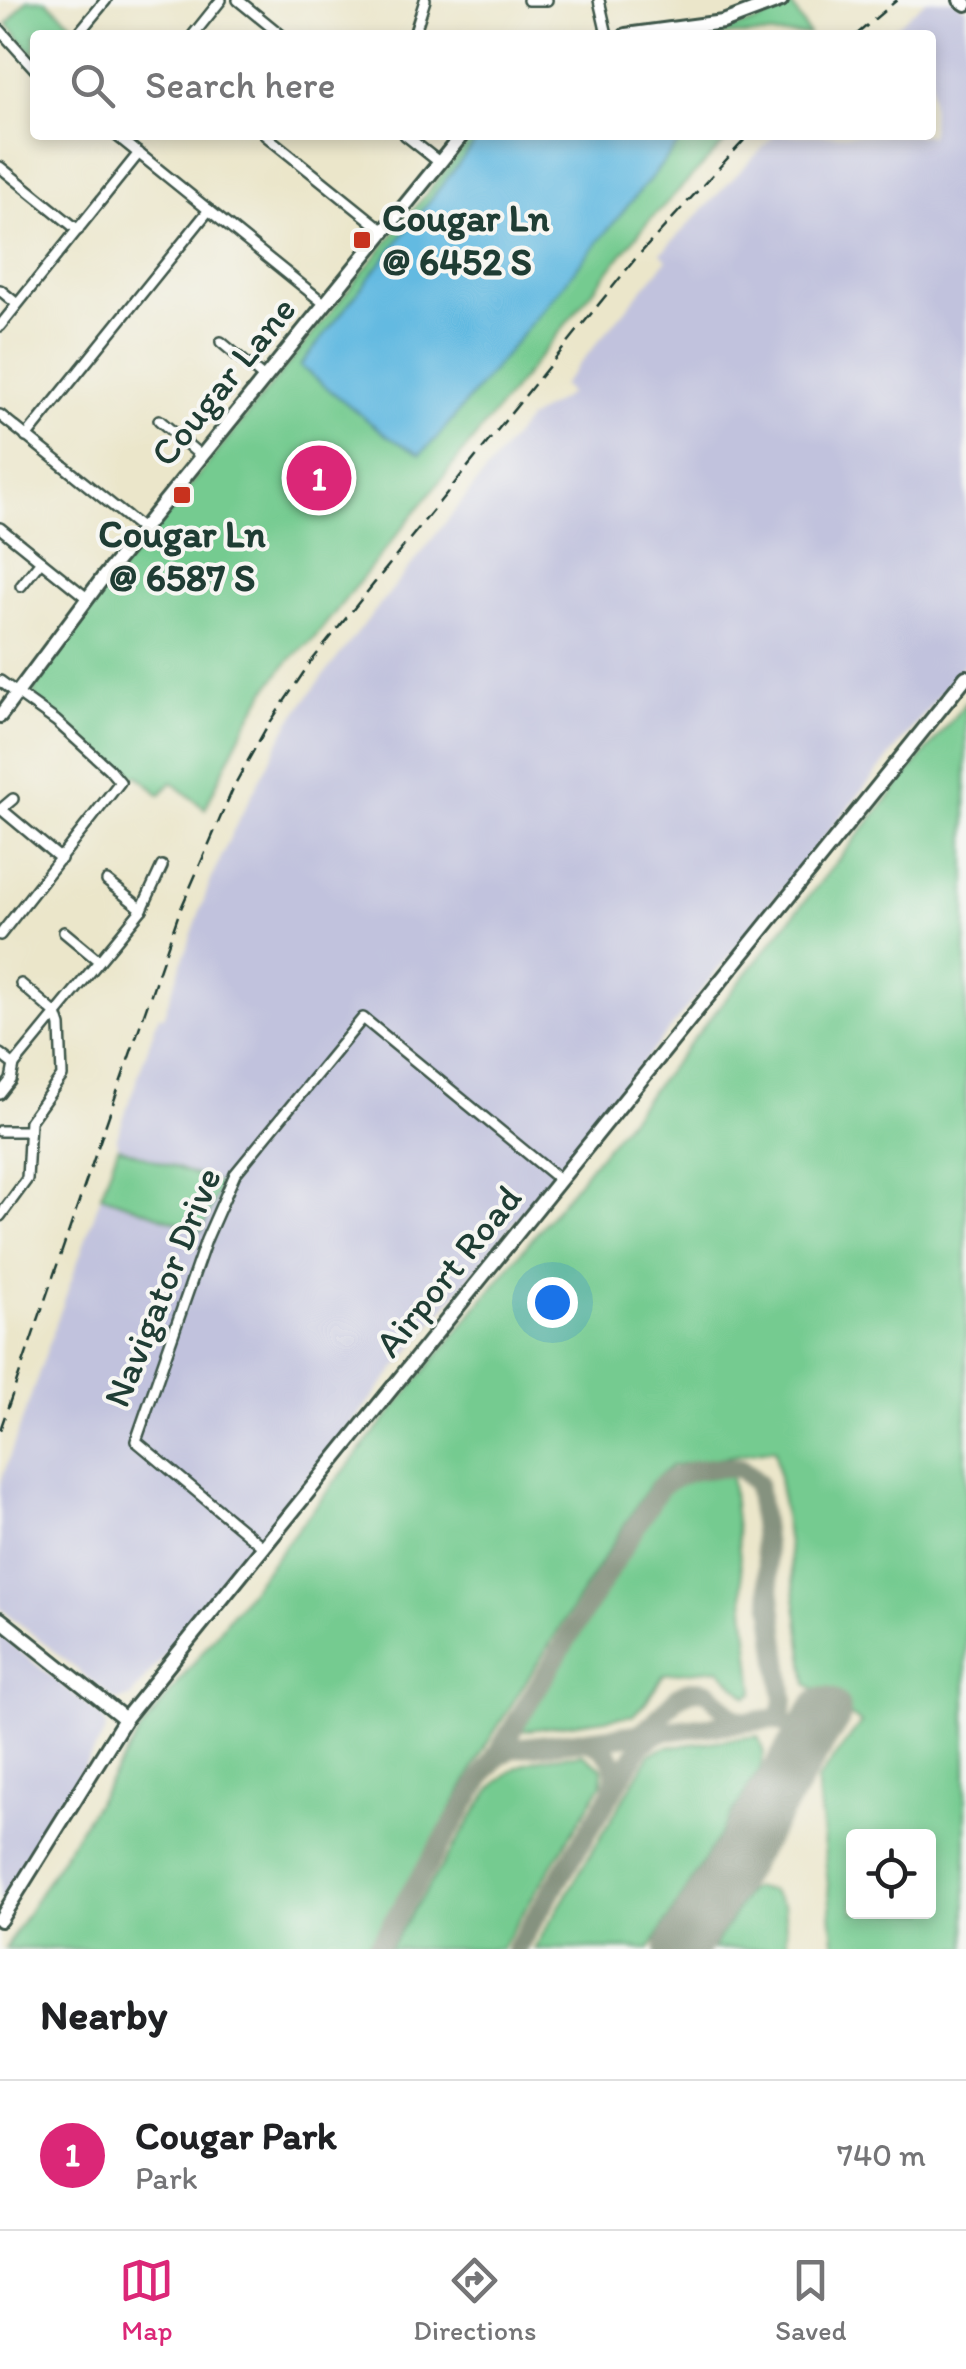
<!DOCTYPE html>
<style>
body{margin:0;font-family:Itim,sans-serif;background:#f2f2f2;color:#202124}
.controls{position:absolute;right:30px;bottom:30px;display:grid;overflow:hidden;border-radius:10px;box-shadow:0 5px 15px #0003}
.controls button{width:90px;height:90px;display:grid;place-items:center;padding:0;border:0;border-bottom:2px solid #e0e0e0;background:#fff;color:#202124;font:50px sans-serif}
.you{position:absolute;left:552px;top:1302px;width:35px;height:35px;margin:-25px;border:8px solid #fff;border-radius:50%;background:#1a73e8;box-shadow:0 0 0 15px #1a73e833}
.badge{display:grid;place-items:center;width:65px;height:65px;border-radius:50%;background:#db2777;color:#fff;font-size:32px;font-weight:700}
.pin{position:absolute;translate:-50% -50%;border:5px solid #fff;box-shadow:0 2px 10px #0006}
.list{margin:0;padding:0;list-style:none}
h2{display:flex;justify-content:space-between;align-items:center;height:130px;margin:0;padding:0 40px;font-size:42px}
h2 small{font-size:32px;font-weight:400;color:#757577}
.list li{display:grid;grid-template-columns:65px 1fr auto;gap:30px;align-items:center;box-sizing:border-box;height:150px;padding:0 40px;border-top:2px solid #e0e0e0}
.list b{display:block;font-size:38px;white-space:nowrap}
.list p{margin:0;font-size:32px;white-space:nowrap;color:#757577}
.list em{font-size:32px;font-style:normal;color:#757577}
.icon{flex:none;width:55px;height:55px;fill:none;stroke:currentColor;stroke-width:2;stroke-linecap:round;stroke-linejoin:round}
.map{position:relative;flex:none;width:966px;height:1949px;overflow:hidden}
.search{position:absolute;background:#fff;box-shadow:0 5px 15px #0003;left:30px;right:30px;top:30px;height:110px;display:flex;align-items:center;gap:25px;box-sizing:border-box;padding:0 35px;border-radius:10px;color:#757577;font-size:38px}
.sheet{height:280px;background:#fff}
nav{display:flex;justify-content:space-around;align-items:center;box-sizing:border-box;height:140px;border-top:2px solid #e0e0e0;background:#fff;font-size:28px;color:#757577}
nav a{display:grid;justify-items:center;gap:5px}
nav .on{color:#db2777}
.map>svg:first-child{display:block}
.industrial{fill:#c1c2dd}
.green{fill:#74cb90;stroke:#4a8462;stroke-width:2.5;fill-rule:evenodd}
.water{fill:#64bae1;stroke:#427c8a;stroke-width:2.5}
.lines{fill:none;stroke-linecap:round;stroke-linejoin:round}
.taxiway{stroke:#85927f;stroke-width:20}
.runway{stroke:#85927f;stroke-width:52}
.street-casing{stroke:#3e564a;stroke-width:14}
.secondary-casing{stroke:#3e564a;stroke-width:18}
.street{stroke:#fff;stroke-width:9}
.secondary{stroke:#fff;stroke-width:12}
.rail{stroke:#1f3d34;stroke-width:2.5;stroke-dasharray:15 8;stroke-linecap:butt}
.poi-dot{fill:#c8321e;stroke:#f6f6f2;stroke-width:4}
.labels{text-anchor:middle;dominant-baseline:central;stroke-width:8;stroke-linejoin:round;paint-order:stroke}
.poi-label{font-size:38px;font-weight:bold;fill:#1f3d34;stroke:#f6f6f2;text-anchor:start}
.street-label{font-size:38px;fill:#1f3d34;stroke:#f6f6f2}
</style>
<div class="map">
<svg width="966" height="1949" viewBox="0 0 966 1949">
<rect width="100%" height="100%" fill="#f6f6f2"/>
<filter id="ink" filterUnits="userSpaceOnUse"><feTurbulence type="fractalNoise" baseFrequency=".01" numOctaves="2"/><feDisplacementMap in="SourceGraphic" scale="20" xChannelSelector="R" yChannelSelector="G"/><feConvolveMatrix kernelMatrix="1 2 1 2 8 2 1 2 1" color-interpolation-filters="sRGB"/></filter>
<filter id="wash" filterUnits="userSpaceOnUse"><feTurbulence type="fractalNoise" baseFrequency=".0048" numOctaves="4" result="noise"/><feDisplacementMap in="SourceGraphic" scale="40" xChannelSelector="R" yChannelSelector="G"/><feGaussianBlur stdDeviation="2.25" result="paint"/><feColorMatrix in="noise" values="0 0 0 0 0 0 0 0 0 0 0 0 0 0 0 0 0 1.4 0 .05"/><feComposite in="paint" operator="in"/></filter>
<g filter="url(#wash)">
<rect width="100%" height="100%" fill="#ebe6ca"/>
<!-- industrial -->
<g class="industrial">
<path d="M926 0H954L966 8V662L130 1698 116 1701 0 1608V1484L118 1147 116 1140 159 1015 163 1017 209 885 231 835 289 723 324 675 527 420 569 394 562 385 667 260 661 253 775 135H931V35H886Z"/>
<path d="M0 1635 103 1718 106 1725 105 1733 0 1903Z"/>
</g>
<!-- green -->
<g class="green">
<path d="M27 0H46L72 23 62 35H35V56L7 24Z"/>
<path d="M792 5 809 35H708L756 22Z"/>
<path d="M474 135H732L647 223 311 642C267 669 227 762 205 809L172 782 160 795 139 776H127C120 766 110 763 100 756 78 738 57 719 36 700L33 693 36 686 97 600Z"/>
<path d="M966 702V1949H835L817 1781 861 1723 807 1684 775 1449 671 1466 651 1483 485 1747 436 1837 366 1949H5L140 1732 306 1518ZM854 1836H928V1912H854Z"/>
<path d="M118 1147 221 1184 202 1231 101 1195Z"/>
<path d="M731 1475 754 1692 747 1697 719 1669 664 1674 646 1702 633 1715 515 1732 667 1491 684 1480Z"/>
<path d="M758 1736 764 1753 760 1769 650 1949H534L650 1754 666 1747Z"/>
<path d="M583 1754 602 1768V1784L501 1949H389L489 1791C522 1756 538 1759 583 1754Z"/>
<path d="M753 1888 771 1891 784 1905 788 1949H713L748 1891Z"/>
</g>
<!-- water -->
<path class="water" d="M481 135H686L437 438 420 454 387 436 300 366Z"/>
<g class="lines">
<!-- taxiway -->
<g class="taxiway">
<path d="M637 1734C667 1722 671 1681 709 1692L733 1718 746 1722"/>
<path d="M582 1740C607 1744 620 1763 613 1787"/>
<path d="M492 1762 660 1487C683 1469 710 1466 740 1468L757 1483 784 1701 780 1721"/>
<path d="M376 1949 487 1769 498 1757 513 1748 772 1719C795 1722 802 1738 797 1759"/>
<path d="M516 1949 641 1745 660 1732"/>
</g>
<!-- runway -->
<path class="runway" d="M681 1949 825 1713"/>
</g>
</g>
<g filter="url(#ink)">
<g class="lines">
<defs>
<g id="street">
<path d="M238 0 281 35"/>
<path d="M528 0H547"/>
<path d="M599 0 607 35"/>
<path d="M0 30 35 69"/>
<path d="M77 35 106 0"/>
<path d="M193 35 221 0"/>
<path d="M414 35 425 0"/>
<path d="M116 135 325 304"/>
<path d="M265 135 384 231"/>
<path d="M405 135 439 162"/>
<path d="M0 167 78 230"/>
<path d="M0 290 17 304"/>
<path d="M0 326 139 153"/>
<path d="M221 342 264 378"/>
<path d="M0 415 142 529"/>
<path d="M159 420 201 456"/>
<path d="M26 437 209 210"/>
<path d="M0 528 87 598"/>
<path d="M21 586 41 561"/>
<path d="M0 681 56 721 109 769 120 782 0 935"/>
<path d="M1 809 61 859"/>
<path d="M0 810 13 799"/>
<path d="M107 881 142 909"/>
<path d="M64 932 99 961"/>
<path d="M0 1054 14 1065"/>
<path d="M0 1094 11 1080 14 1065 142 909 162 866"/>
<path d="M0 1131H28"/>
<path d="M0 1216 27 1179 30 1121 62 1076 60 1026 56 1014 21 984"/>
<path d="M263 1547 136 1441 206 1240 235 1174 363 1018 560 1180"/>
</g>
<g id="secondary">
<path d="M960 0 966 4"/>
<path d="M626 35 723 22 781 0"/>
<path d="M0 716 102 579 462 135"/>
<path d="M0 1619 125 1719"/>
<path d="M0 1920 125 1719 966 677"/>
</g>
</defs>
<!-- street casing -->
<use href="#street" class="street-casing"/>
<!-- secondary casing -->
<use href="#secondary" class="secondary-casing"/>
<!-- street -->
<use href="#street" class="street"/>
<!-- secondary -->
<use href="#secondary" class="secondary"/>
<!-- rail -->
<g class="rail">
<path d="M856 35 897 0"/>
<path d="M0 1430 179 913 235 784 265 730 310 663 636 258 749 135"/>
</g>
</g>
</g>
<!-- markers -->
<g class="poi-dot">
<rect x="352" y="230" width="20" height="20" rx="5"/>
<rect x="172" y="485" width="20" height="20" rx="5"/>
</g>
<g class="labels">
<!-- poi labels -->
<g class="poi-label">
<text x="382" y="218">Cougar Ln<tspan x="382" dy="44">@ 6452 S</tspan></text>
<text x="182" y="534" text-anchor="middle">Cougar Ln<tspan x="182" dy="44">@ 6587 S</tspan></text>
</g>
<!-- street labels -->
<g class="street-label">
<text transform="translate(223 381) rotate(-51)">Cougar Lane</text>
<text transform="translate(448 1271) rotate(-51)">Airport Road</text>
<text transform="translate(162 1287) rotate(-68)">Navigator Drive</text>
</g>
</g>
</svg>
<div class="controls">
<button><svg class="icon" aria-label="locate" viewBox="0 0 24 24"><circle cx="12" cy="12" r="6"/><path d="M12 2v4M12 18v4M2 12h4M18 12h4"/></svg></button>
</div>
<div class="you"></div>
<div class="pin badge" style="left:319px;top:478px">1</div>
<div class="search"><svg class="icon" aria-label="search" viewBox="0 0 24 24"><circle cx="10" cy="10" r="6"/><path d="M15 15l6 6"/></svg>Search here</div>
</div>
<section class="sheet">
<h2>Nearby<small></small></h2>
<ul class="list">
<li><span class="badge">1</span><div><b>Cougar Park</b><p>Park</p></div><em>740 m</em></li>
</ul>
</section>
<nav>
<a class="on"><svg class="icon" aria-label="map" viewBox="0 0 24 24"><path d="M3 6l6-2 6 2 6-2v14l-6 2-6-2-6 2zM9 4v14M15 6v14"/></svg>Map</a>
<a><svg class="icon" aria-label="directions" viewBox="0 0 24 24"><path d="M12 3l9 9-9 9-9-9zM9 14v-3h6M13 9l2 2-2 2"/></svg>Directions</a>
<a><svg class="icon" aria-label="saved" viewBox="0 0 24 24"><path d="M7 4h10v16l-5-4-5 4z"/></svg>Saved</a>
</nav>
